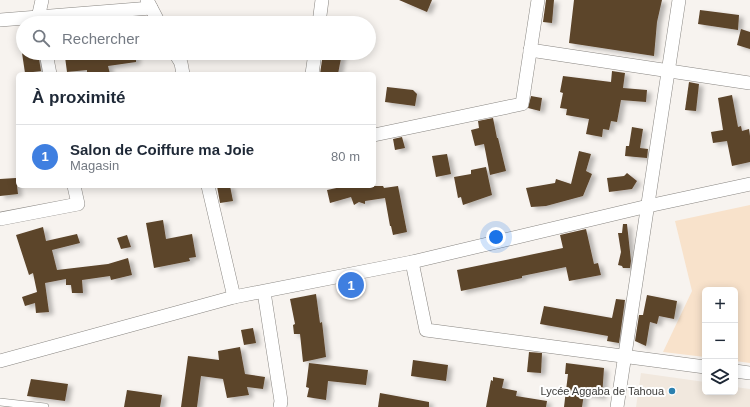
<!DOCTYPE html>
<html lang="fr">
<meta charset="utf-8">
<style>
body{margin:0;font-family:Arial,sans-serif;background:#f6f6f7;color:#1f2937}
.controls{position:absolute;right:12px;bottom:12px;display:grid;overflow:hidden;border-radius:6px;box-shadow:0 2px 10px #0003}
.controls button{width:36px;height:36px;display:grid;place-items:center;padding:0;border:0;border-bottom:1px solid #e0e1e3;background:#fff;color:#1f2937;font:20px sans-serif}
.you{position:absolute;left:496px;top:237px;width:14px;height:14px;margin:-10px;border:3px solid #fff;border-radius:50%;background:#1a73e8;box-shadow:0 0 0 6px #1a73e833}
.badge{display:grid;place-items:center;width:26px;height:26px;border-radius:50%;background:#2b81b0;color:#fff;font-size:13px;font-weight:700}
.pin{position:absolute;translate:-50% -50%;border:2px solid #fff;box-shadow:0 1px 4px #0006}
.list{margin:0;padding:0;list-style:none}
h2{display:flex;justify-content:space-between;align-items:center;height:52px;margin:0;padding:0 16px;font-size:17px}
h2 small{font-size:13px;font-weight:400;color:#747a83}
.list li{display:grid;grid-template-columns:26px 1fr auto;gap:12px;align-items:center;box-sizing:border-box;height:64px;padding:0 16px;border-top:1px solid #e0e1e3}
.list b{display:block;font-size:15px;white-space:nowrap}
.list p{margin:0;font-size:13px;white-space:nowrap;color:#747a83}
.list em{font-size:13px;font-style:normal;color:#747a83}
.icon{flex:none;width:22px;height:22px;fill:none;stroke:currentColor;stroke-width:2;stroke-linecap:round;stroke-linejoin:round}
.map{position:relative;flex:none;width:750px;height:407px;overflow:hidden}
.search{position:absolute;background:#fff;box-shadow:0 2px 10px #0003;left:16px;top:16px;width:360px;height:44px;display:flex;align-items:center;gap:10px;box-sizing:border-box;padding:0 14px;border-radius:22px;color:#747a83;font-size:15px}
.panel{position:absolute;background:#fff;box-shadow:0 2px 10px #0003;left:16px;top:72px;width:360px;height:116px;border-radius:6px}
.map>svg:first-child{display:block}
.built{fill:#f1e8de}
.green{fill:#f8e2cb}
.building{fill:#5c442a;filter:url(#shadow)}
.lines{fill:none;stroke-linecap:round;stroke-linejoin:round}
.lane-casing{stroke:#898682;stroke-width:8}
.street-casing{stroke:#898682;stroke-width:14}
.lane{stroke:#fff;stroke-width:7}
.street{stroke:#fff;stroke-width:13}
.poi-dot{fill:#2b81b0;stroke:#fff;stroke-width:1.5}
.labels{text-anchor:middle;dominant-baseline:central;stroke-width:4;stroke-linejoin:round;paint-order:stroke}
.poi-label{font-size:11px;fill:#3d3c3a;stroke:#fff;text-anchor:end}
</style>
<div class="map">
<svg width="750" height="407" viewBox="0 0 750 407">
<defs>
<filter id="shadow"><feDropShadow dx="4.5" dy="2.5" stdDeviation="2" flood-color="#0004"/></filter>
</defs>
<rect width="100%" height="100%" fill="#f7f3ef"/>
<!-- built -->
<path class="built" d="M641 373 705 382V392H735V387L750 389V407H636Z"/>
<!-- green -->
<path class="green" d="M750 205V363L735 361V290H705V357L663 352 692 291 675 221Z"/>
<!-- building -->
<g class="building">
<path d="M399 0H432L427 12Z"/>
<path d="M546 0H554L552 23 543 22Z"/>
<path d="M574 0H662L657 22 654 56 569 43Z"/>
<path d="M700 10 739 15 738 30 698 24Z"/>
<path d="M146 16V23H114V19Z"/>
<path d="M741 29 750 32V49L737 45Z"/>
<path d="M22 53H38L41 71 25 73Z"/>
<path d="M103 53 104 58 136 53V62L108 66 110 74H87V70L67 72 65 57Z"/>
<path d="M323 53H342L338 74H320Z"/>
<path d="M612 71 625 73 623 88 647 90 646 102 621 100 617 122 611 121 609 130 603 129 602 137 586 134 589 119 566 115 567 109 560 108 563 93 560 92 563 76 611 82Z"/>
<path d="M689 82 699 84 696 111 685 110Z"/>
<path d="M387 87 413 90 417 94 415 106 385 102Z"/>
<path d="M732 95 738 127 741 126 742 131 749 129 750 136V162L732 166 727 141 713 143 711 132 723 130 718 98Z"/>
<path d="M531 96 542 98 540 111 528 108Z"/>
<path d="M493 118 497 138H498L506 171 490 175 484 144 475 146 471 130 479 128 478 121Z"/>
<path d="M632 127 643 129 640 148 648 149 647 158 625 156 626 146H629Z"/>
<path d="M402 137 405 148 395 150 393 139Z"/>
<path d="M579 151 591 154 586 171 592 174 583 196 546 206 531 207 526 188 555 183 556 179 571 184Z"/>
<path d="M447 154 451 174 436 177 432 156Z"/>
<path d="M486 167 492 195 463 205 461 197 458 198 454 177 471 174V170Z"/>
<path d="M627 173 637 181 632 189 609 192 607 178 624 176Z"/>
<path d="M16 178 18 194 0 196V179Z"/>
<path d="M217 186H230L233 201 220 203Z"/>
<path d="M346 186H383L384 188 398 186 407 232 393 235 391 226H390L385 198 365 201V204L359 202 354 205 351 197 330 203 327 190Z"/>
<path d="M163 220 166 239 192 234 196 257 189 258 190 261 154 268 146 223Z"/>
<path d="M623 224H627L631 261 630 268H623L622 266 618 265 621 252 618 233H622Z"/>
<path d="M43 227 46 241 77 234 80 243 52 250 57 270 108 264 128 258 132 275 111 280 110 276 82 280 83 293H72L71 285H66V279L45 283 49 312 36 313 35 303 25 306 22 297 37 292 33 273 29 275 16 235Z"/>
<path d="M586 229 594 264 598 263 601 275 569 281 566 267 522 276V278L461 291 457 270 563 248 560 235Z"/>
<path d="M127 235 131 247 121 249 117 238Z"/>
<path d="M357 281 358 290 345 291 343 284Z"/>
<path d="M316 294 320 323 322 322 326 357 303 362 300 334H294L293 325 295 324 290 299Z"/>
<path d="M647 295 677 301 674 319 659 316 657 324 650 322 646 346 635 341 639 315H643Z"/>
<path d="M616 299 625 300 619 343 607 341 608 336 540 324 544 306 612 318Z"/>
<path d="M253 328 256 343 244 345 241 330Z"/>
<path d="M240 347 245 374 265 377 263 389 247 387 249 395 227 398 223 379 201 376 197 407H181L188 356 219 360 218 351Z"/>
<path d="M529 352 542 353 541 373 527 372Z"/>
<path d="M413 360 448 365 446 381 411 376Z"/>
<path d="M309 363 368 370 366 385 328 381 326 400 307 397 309 388 306 387Z"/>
<path d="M566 363 604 368 602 397 584 394 582 407H564L568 374H565Z"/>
<path d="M493 377 504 379 502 388 517 391 516 396 547 401 546 407H486L491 380 493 381Z"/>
<path d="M31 379 68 384 65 401 27 396Z"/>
<path d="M127 390 162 395 160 407H124Z"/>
<path d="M380 393 429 402V407H378Z"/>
</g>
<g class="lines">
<defs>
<path id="lane" d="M0 402 45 407"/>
<g id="street">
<path d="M147 0 159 23"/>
<path d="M0 20 151 8"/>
<path d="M39 23 38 18 42 0"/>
<path d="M319 23 322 0"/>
<path d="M530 50 750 83"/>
<path d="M46 53 50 74"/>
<path d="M175 53 181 63 183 74"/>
<path d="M312 74 315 53"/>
<path d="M374 135 522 104 538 0"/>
<path d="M208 186 234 297"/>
<path d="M0 219 78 204 74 186"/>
<path d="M412 262 426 330 705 367"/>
<path d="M264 292 281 401 280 407"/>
<path d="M0 361 234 297 412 262 648 206 750 184"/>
<path d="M735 371 750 373"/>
<path d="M617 407 679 0"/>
</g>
</defs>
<!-- lane casing -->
<use href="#lane" class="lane-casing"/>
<!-- street casing -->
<use href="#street" class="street-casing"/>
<!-- lane -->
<use href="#lane" class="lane"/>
<!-- street -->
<use href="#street" class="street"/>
</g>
<!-- markers -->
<circle class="poi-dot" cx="672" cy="391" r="4"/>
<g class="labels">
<!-- poi labels -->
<g class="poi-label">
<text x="664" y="391">Lycée Aggaba de Tahoua</text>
</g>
</g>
</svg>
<div class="controls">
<button>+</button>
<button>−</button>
<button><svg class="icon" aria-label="layers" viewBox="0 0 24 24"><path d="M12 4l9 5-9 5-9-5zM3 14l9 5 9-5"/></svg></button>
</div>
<div class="you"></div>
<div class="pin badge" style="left:351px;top:285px;background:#3f7fe0">1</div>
<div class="search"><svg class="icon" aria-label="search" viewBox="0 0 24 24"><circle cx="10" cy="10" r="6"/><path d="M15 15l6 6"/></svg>Rechercher</div>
<section class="panel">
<h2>À proximité<small></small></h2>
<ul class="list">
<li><span class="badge" style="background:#3f7fe0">1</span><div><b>Salon de Coiffure ma Joie</b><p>Magasin</p></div><em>80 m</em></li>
</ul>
</section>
</div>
